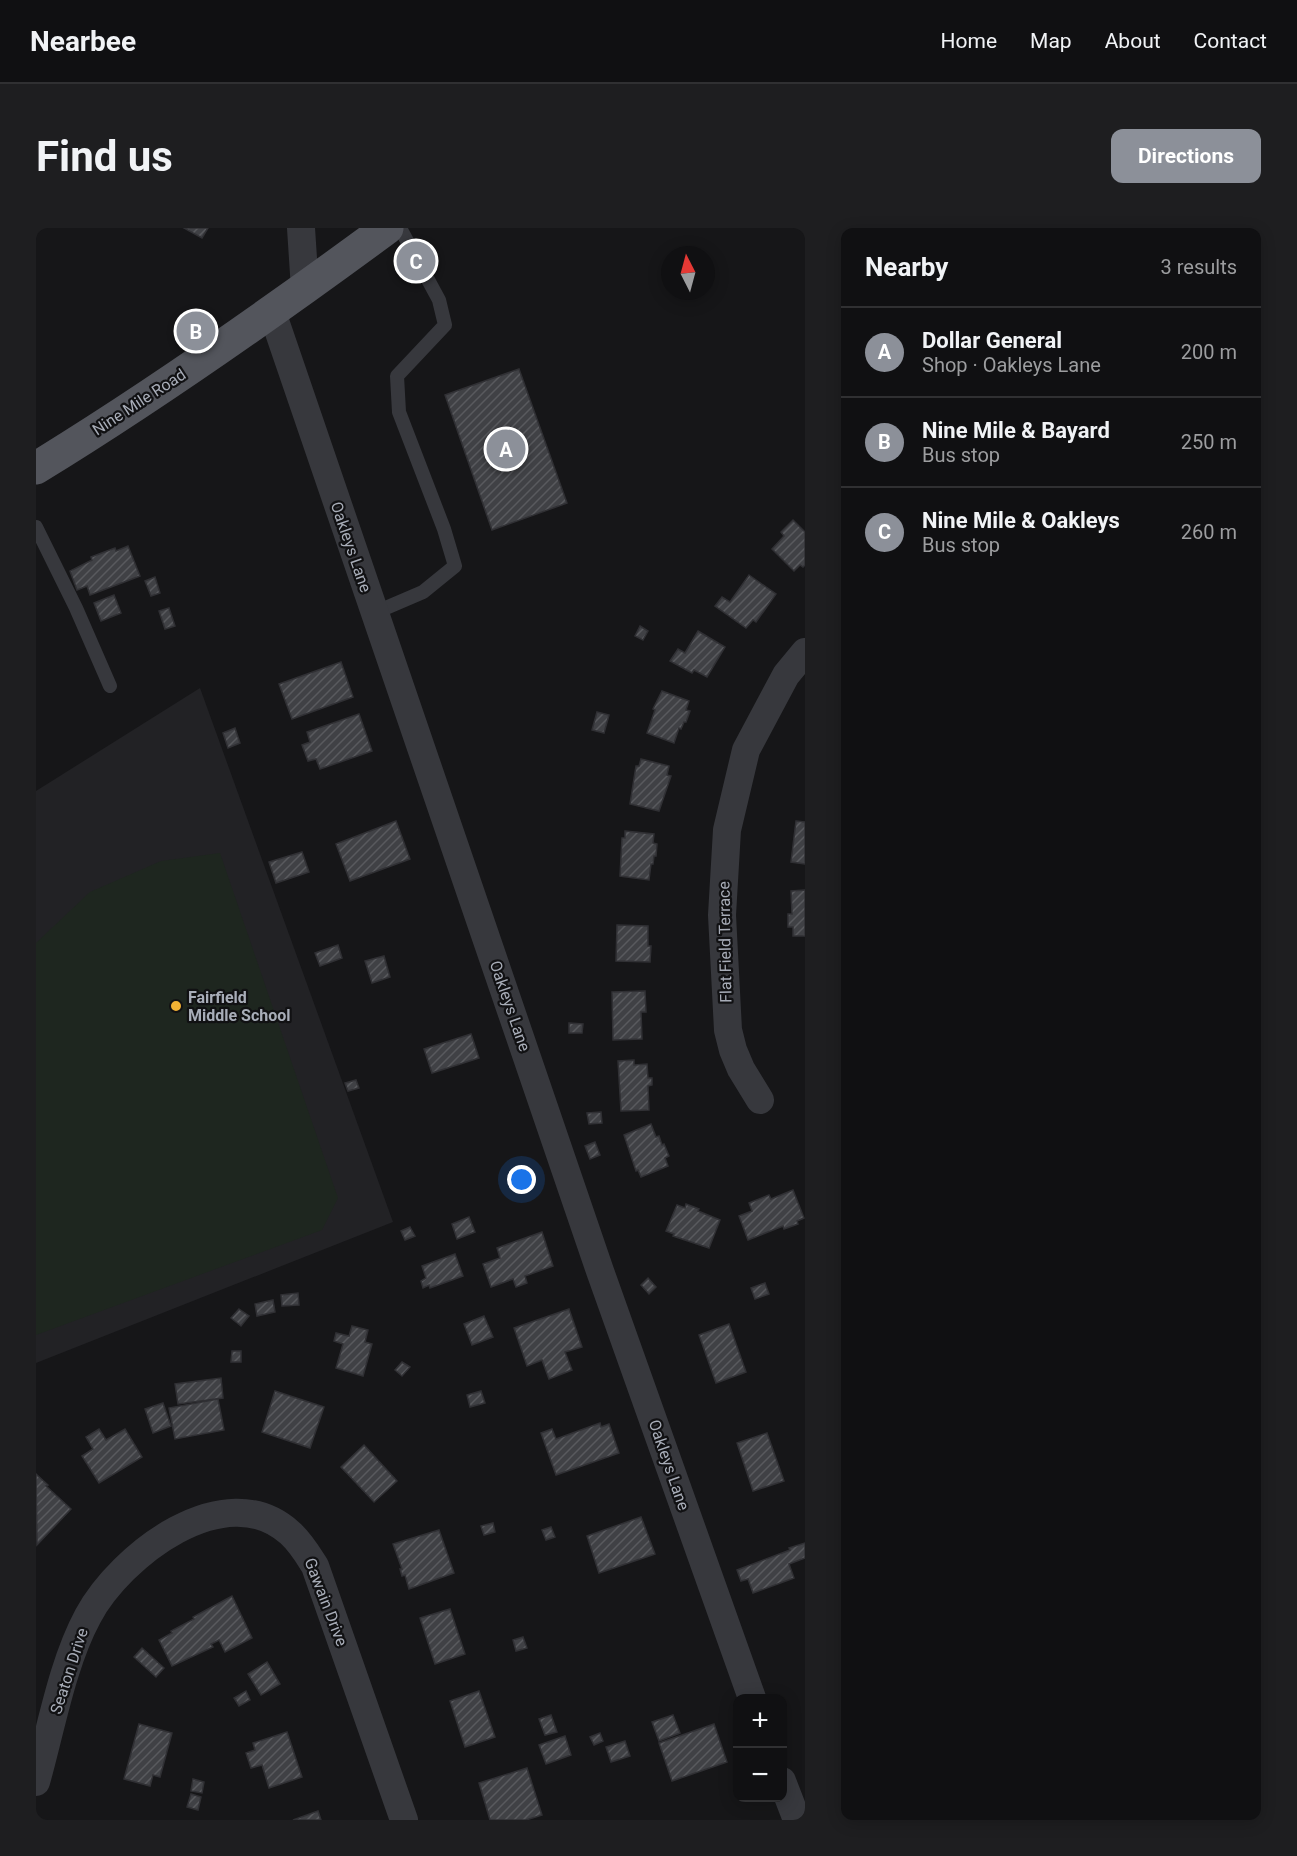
<!DOCTYPE html>
<meta charset="utf-8">
<style>
body{margin:0;font-family:Roboto,sans-serif;background:#1e1e20;color:#f1f3f6}
.controls{position:absolute;right:18px;bottom:18px;display:grid;overflow:hidden;border-radius:12px;box-shadow:0 3px 15px #0003}
.controls button{width:54px;height:54px;display:grid;place-items:center;padding:0;border:0;border-bottom:2px solid #303032;background:#101012;color:#f1f3f6;font:30px sans-serif}
.compass{position:absolute;left:625px;top:18px;width:54px;height:54px;border-radius:50%;background:#101012;box-shadow:0 3px 15px #0003;rotate:354deg}
.you{position:absolute;left:486px;top:952px;width:21px;height:21px;margin:-15px;border:4px solid #fff;border-radius:50%;background:#1a73e8;box-shadow:0 0 0 9px #1a73e833}
.badge{display:grid;place-items:center;width:39px;height:39px;border-radius:50%;background:#8c9099;color:#fff;font-size:20px;font-weight:700}
.pin{position:absolute;translate:-50% -50%;border:3px solid #fff;box-shadow:0 2px 6px #0006}
.list{margin:0;padding:0;list-style:none}
h2{display:flex;justify-content:space-between;align-items:center;height:78px;margin:0;padding:0 24px;font-size:26px}
h2 small{font-size:20px;font-weight:400;color:#9c9d9f}
.list li{display:grid;grid-template-columns:39px 1fr auto;gap:18px;align-items:center;box-sizing:border-box;height:90px;padding:0 24px;border-top:2px solid #303032}
.list b{display:block;font-size:22px;white-space:nowrap}
.list p{margin:0;font-size:20px;white-space:nowrap;color:#9c9d9f}
.list em{font-size:20px;font-style:normal;color:#9c9d9f}
.map{position:relative;flex:none;width:769px;height:1592px;overflow:hidden;border-radius:12px}
header{display:flex;align-items:center;gap:36px;box-sizing:border-box;height:84px;padding:0 30px;background:#101012;border-bottom:2px solid #303032}
header strong{font-size:28px}
nav{display:flex;gap:33px;margin-inline-start:auto;font-size:21px}
.intro{display:flex;align-items:center;justify-content:space-between;box-sizing:border-box;height:144px;padding:0 36px}
h1{margin:0;font-size:42px}
.button{padding:15px 27px;border-radius:12px;background:#8c9099;color:#fff;font-size:21px;font-weight:700}
main{display:flex;gap:36px;padding:0 36px}
aside{flex:1;background:#101012;border-radius:12px;box-shadow:0 3px 15px #0003}
.map>svg:first-child{display:block}
.built{fill:#222225}
.grass{fill:#1e261f}
.building{fill:url(#building-hatch);stroke:#303034;stroke-width:1.5}
.lines{fill:none;stroke-linecap:round;stroke-linejoin:round}
.service{stroke:#37383d;stroke-width:14}
.minor{stroke:#37383d;stroke-width:28}
.primary{stroke:#53555c;stroke-width:33}
.poi-dot{fill:#f2b134;stroke:#111113;stroke-width:2}
.labels{text-anchor:middle;dominant-baseline:central;stroke-width:4.5;stroke-linejoin:round;paint-order:stroke}
.street-label{font-size:16px;fill:#a8adb8;stroke:#111113}
.poi-label{font-size:16px;font-weight:bold;fill:#a8adb8;stroke:#111113;text-anchor:start}
</style>
<header>
<strong>Nearbee</strong>
<nav><a>Home</a><a>Map</a><a>About</a><a>Contact</a></nav>
</header>
<div class="intro"><h1>Find us</h1><a class="button">Directions</a></div>
<main>
<div class="map">
<svg width="769" height="1592" viewBox="0 0 769 1592">
<defs>
<pattern id="building-hatch" width="6" height="6" patternUnits="userSpaceOnUse" patternTransform="scale(1.5)"><rect width="6" height="6" fill="#404145"/><path d="M-1 1l2-2M0 6l6-6M5 7l2-2" fill="none" stroke="#595a5e"/></pattern>
</defs>
<rect width="100%" height="100%" fill="#161618"/>
<!-- built -->
<path class="built" d="M164 460 357 994 0 1135V563Z"/>
<!-- grass -->
<path class="grass" d="M184 625 302 970 286 1002 0 1107V715L54 664 125 633Z"/>
<!-- building -->
<g class="building">
<path d="M148 0H172L166 10Z"/>
<path d="M483 141 531 275 456 302 409 167Z"/>
<path d="M757 292 769 304V337L767 339 764 337 758 343 736 321 748 308 745 304Z"/>
<path d="M92 318 104 348 54 367 51 358 41 362 34 343 56 332 55 329 79 320 80 323Z"/>
<path d="M713 347 740 366 720 394 717 392 710 400 679 378 686 369 694 374Z"/>
<path d="M119 349 124 365 115 368 109 353Z"/>
<path d="M78 367 85 385 65 393 58 375Z"/>
<path d="M133 380 139 398 129 401 123 383Z"/>
<path d="M604 398 612 403 607 412 599 408Z"/>
<path d="M662 403 689 419 671 449 658 442 656 445 634 433 642 421 649 425Z"/>
<path d="M305 434 317 469 256 491 243 456Z"/>
<path d="M626 463 653 473 650 482 654 483 650 494H648L645 501 643 500 638 515 611 505 619 482 617 481Z"/>
<path d="M561 484 573 487 568 505 556 502Z"/>
<path d="M323 486 336 523 284 541 280 531 272 533 266 517 274 514 271 504Z"/>
<path d="M199 500 204 515 192 520 187 505Z"/>
<path d="M605 531 633 538 631 547 635 548 623 583 594 576 600 538H603Z"/>
<path d="M360 593 374 631 314 653 300 616Z"/>
<path d="M760 593 769 594V636L755 634Z"/>
<path d="M589 603 618 606 617 615 621 616 620 628H618L617 636H615L613 652 584 648 586 610H589Z"/>
<path d="M266 624 273 644 240 655 233 634Z"/>
<path d="M769 662V708H757V699H752V686H756L755 663Z"/>
<path d="M581 697 612 698V718H615L614 734 580 733Z"/>
<path d="M302 717 306 730 284 738 279 725Z"/>
<path d="M348 728 354 749 336 755 329 733Z"/>
<path d="M609 763 610 784H605L606 811 577 812 576 764Z"/>
<path d="M533 795 547 796 546 805H533Z"/>
<path d="M435 806 443 830 396 845 388 821Z"/>
<path d="M598 832V837L611 836 612 850H616V857L612 858 613 882 585 883 582 833Z"/>
<path d="M320 852 323 860 312 863 309 855Z"/>
<path d="M565 884 566 895 553 896 551 885Z"/>
<path d="M615 896 620 909 623 908 626 917 628 916 633 928 629 930 632 938 605 949 602 942 600 943 588 907Z"/>
<path d="M559 914 564 927 554 931 549 918Z"/>
<path d="M757 962 768 990 761 993 762 996 748 1001 747 998 712 1012 703 988 716 983 713 975 733 967 735 971Z"/>
<path d="M650 976 663 981 662 983 684 992 673 1020 637 1008 638 1006 630 1003 641 977 649 980Z"/>
<path d="M433 989 439 1004 421 1011 416 996Z"/>
<path d="M374 999 379 1008 369 1012 365 1003Z"/>
<path d="M506 1004 517 1038 489 1048 491 1055 480 1059 477 1051 455 1059 447 1036 464 1030 461 1020Z"/>
<path d="M419 1026 427 1048 394 1060 393 1057 387 1060 385 1053 390 1050 386 1038Z"/>
<path d="M612 1050 620 1059 613 1066 605 1057Z"/>
<path d="M729 1055 733 1066 719 1071 715 1060Z"/>
<path d="M262 1065 263 1077 246 1078 245 1067Z"/>
<path d="M237 1072 239 1084 221 1088 219 1076Z"/>
<path d="M203 1081 213 1088 205 1098 195 1090Z"/>
<path d="M533 1081 546 1119 529 1124 536 1142 513 1151 506 1132 491 1138 478 1100Z"/>
<path d="M448 1088 457 1109 436 1117 428 1096Z"/>
<path d="M693 1096 710 1144 680 1155 663 1107Z"/>
<path d="M316 1098 332 1102 329 1114 336 1116 327 1148 300 1140 307 1116 298 1113 300 1105 313 1108Z"/>
<path d="M196 1123H205V1134H195Z"/>
<path d="M366 1134 374 1139 366 1148 359 1142Z"/>
<path d="M185 1150 187 1170 142 1176 139 1156Z"/>
<path d="M239 1163 288 1179 274 1220 226 1204Z"/>
<path d="M445 1163 449 1175 434 1179 431 1167Z"/>
<path d="M182 1171 188 1202 139 1211 133 1180Z"/>
<path d="M127 1175 135 1198 117 1205 109 1181Z"/>
<path d="M564 1195 565 1199 573 1196 583 1225 520 1247 505 1205 516 1201 520 1211Z"/>
<path d="M63 1201 70 1212 89 1201 106 1229 63 1255 46 1228 57 1221 50 1209Z"/>
<path d="M731 1205 748 1253 717 1263 701 1215Z"/>
<path d="M328 1217 361 1253 338 1274 305 1239Z"/>
<path d="M0 1246 12 1257 10 1258 35 1281 1 1317Z"/>
<path d="M605 1289 619 1326 563 1345 551 1308Z"/>
<path d="M457 1295 459 1304 448 1307 445 1298Z"/>
<path d="M515 1299 519 1309 510 1312 506 1302Z"/>
<path d="M403 1302 418 1345 373 1361 369 1347 366 1348 364 1341H366L357 1316Z"/>
<path d="M769 1315V1330L753 1336 758 1350 717 1365 712 1351 705 1353 701 1342 754 1322 753 1320Z"/>
<path d="M196 1368 216 1410 189 1424 183 1412 175 1416 177 1419 136 1438 123 1412 136 1405 135 1403 158 1391 157 1389Z"/>
<path d="M414 1381 429 1426 399 1436 384 1390Z"/>
<path d="M487 1409 491 1420 480 1423 477 1412Z"/>
<path d="M106 1420 128 1440 120 1449 98 1429Z"/>
<path d="M231 1434 244 1456 225 1467 212 1446Z"/>
<path d="M210 1463 214 1472 203 1478 198 1470Z"/>
<path d="M443 1463 459 1509 429 1519 414 1473Z"/>
<path d="M515 1487 521 1504 509 1507 503 1491Z"/>
<path d="M637 1487 644 1505 623 1513 616 1494Z"/>
<path d="M103 1496 136 1505 124 1549 117 1547 114 1558 88 1551Z"/>
<path d="M678 1496 691 1534 636 1553 623 1515Z"/>
<path d="M251 1504 266 1549 233 1560 226 1537 215 1540 210 1525 219 1522 217 1515Z"/>
<path d="M564 1505 567 1513 558 1517 554 1509Z"/>
<path d="M529 1508 535 1527 510 1536 503 1517Z"/>
<path d="M589 1513 594 1528 575 1534 570 1519Z"/>
<path d="M491 1540 506 1587 490 1592H454L443 1555Z"/>
<path d="M157 1551 168 1554 166 1565 155 1563Z"/>
<path d="M155 1566 165 1569 162 1582 151 1579Z"/>
<path d="M282 1583 285 1592H257Z"/>
</g>
<g class="lines">
<!-- service -->
<g class="service">
<path d="M0 299 40 380 74 458"/>
<path d="M338 385 387 364 419 338 408 301 363 184 361 148 409 97 403 72 364 0"/>
</g>
<!-- minor -->
<g class="minor">
<path d="M265 0 269 61"/>
<path d="M236 84 564 1043 716 1470"/>
<path d="M724 872 705 841 697 822 692 802 686 687 691 602 710 522 750 447 769 424"/>
<path d="M746 1553 761 1592"/>
<path d="M0 1554C15 1501 26 1436 52 1388 84 1328 189 1246 254 1305 265 1315 272 1327 279 1338L368 1592"/>
</g>
<!-- primary -->
<path class="primary" d="M0 240C121 166 237 84 351 0"/>
</g>
<!-- markers -->
<circle class="poi-dot" cx="140" cy="778" r="6"/>
<g class="labels">
<!-- street labels -->
<g class="street-label">
<text transform="translate(103 174) rotate(-33)">Nine Mile Road</text>
<text transform="translate(315 319) rotate(71)">Oakleys Lane</text>
<text transform="translate(689 714) rotate(-91)">Flat Field Terrace</text>
<text transform="translate(474 778) rotate(71)">Oakleys Lane</text>
<text transform="translate(633 1237) rotate(71)">Oakleys Lane</text>
<text transform="translate(290 1374) rotate(69)">Gawain Drive</text>
<text transform="translate(33 1443) rotate(-72)">Seaton Drive</text>
</g>
<!-- poi labels -->
<g class="poi-label">
<text x="152" y="769">Fairfield<tspan x="152" dy="18">Middle School</tspan></text>
</g>
</g>
</svg>
<div class="controls">
<button>+</button>
<button>−</button>
</div>
<svg class="compass" viewBox="-18 -18 36 36"><path d="M0-13l5 13h-10z" fill="#e53935"/><path d="M0 13l5-13h-10z" fill="#9c9d9f"/></svg>
<div class="you"></div>
<div class="pin badge" style="left:470px;top:221px">A</div>
<div class="pin badge" style="left:160px;top:103px">B</div>
<div class="pin badge" style="left:380px;top:33px">C</div>
</div>
<aside>
<h2>Nearby<small>3 results</small></h2>
<ul class="list">
<li><span class="badge">A</span><div><b>Dollar General</b><p>Shop · Oakleys Lane</p></div><em>200 m</em></li>
<li><span class="badge">B</span><div><b>Nine Mile &amp; Bayard</b><p>Bus stop</p></div><em>250 m</em></li>
<li><span class="badge">C</span><div><b>Nine Mile &amp; Oakleys</b><p>Bus stop</p></div><em>260 m</em></li>
</ul>
</aside>
</main>
